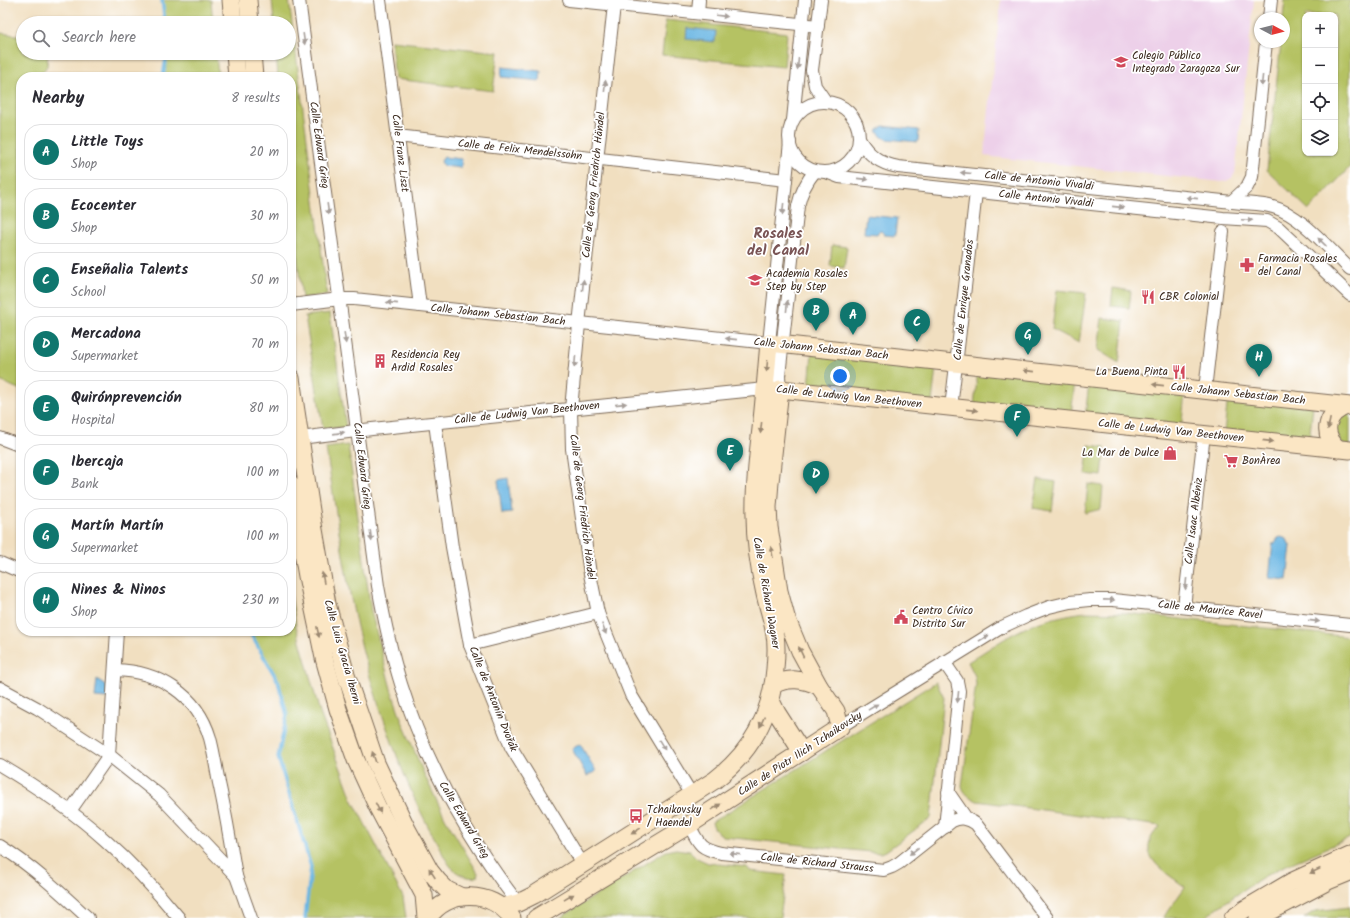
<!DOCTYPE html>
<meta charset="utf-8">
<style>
body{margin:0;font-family:Kalam,sans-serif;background:#f7f7f7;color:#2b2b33}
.controls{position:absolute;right:12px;top:12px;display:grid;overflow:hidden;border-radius:8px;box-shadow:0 1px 3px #0004}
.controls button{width:36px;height:36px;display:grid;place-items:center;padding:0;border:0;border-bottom:1px solid #e1e1e2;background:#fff;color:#2b2b33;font:20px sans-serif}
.compass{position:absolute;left:1254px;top:12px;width:36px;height:36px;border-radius:50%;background:#fff;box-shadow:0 1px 3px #0004;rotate:97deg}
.you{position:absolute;left:840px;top:376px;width:14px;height:14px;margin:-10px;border:3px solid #fff;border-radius:50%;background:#1a73e8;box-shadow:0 0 0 6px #1a73e833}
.badge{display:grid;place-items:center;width:26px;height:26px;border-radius:50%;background:#0f766e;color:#fff;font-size:13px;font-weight:700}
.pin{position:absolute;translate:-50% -33px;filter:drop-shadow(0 1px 2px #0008)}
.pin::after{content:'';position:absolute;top:21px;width:14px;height:12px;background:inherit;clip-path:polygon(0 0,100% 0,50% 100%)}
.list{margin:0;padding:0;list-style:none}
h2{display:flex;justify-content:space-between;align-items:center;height:52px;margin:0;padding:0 16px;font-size:17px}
h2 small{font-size:13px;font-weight:400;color:#7c7c81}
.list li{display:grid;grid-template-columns:26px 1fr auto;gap:12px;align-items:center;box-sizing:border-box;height:56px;margin:0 8px 8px;padding:0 8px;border:1px solid #e1e1e2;border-radius:16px}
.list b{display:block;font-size:15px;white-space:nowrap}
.list p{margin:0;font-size:13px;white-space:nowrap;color:#7c7c81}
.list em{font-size:13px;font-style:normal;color:#7c7c81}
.icon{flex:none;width:22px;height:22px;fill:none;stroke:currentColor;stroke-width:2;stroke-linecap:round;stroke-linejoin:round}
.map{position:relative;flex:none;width:1350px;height:918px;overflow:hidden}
.search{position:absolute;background:#fff;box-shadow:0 1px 3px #0004;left:16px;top:16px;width:280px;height:44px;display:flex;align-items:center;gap:10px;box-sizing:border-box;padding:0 14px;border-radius:22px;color:#7c7c81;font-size:15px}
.panel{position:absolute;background:#fff;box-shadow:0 1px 3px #0004;left:16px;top:72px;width:280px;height:564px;border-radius:16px}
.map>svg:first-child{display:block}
.built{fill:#edd0e9}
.green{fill:#b5c264;stroke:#787641;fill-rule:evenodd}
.water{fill:#69b6e3;stroke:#527080}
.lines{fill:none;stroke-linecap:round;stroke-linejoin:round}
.stream{stroke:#69b6e3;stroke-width:3.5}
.street-casing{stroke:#7b6957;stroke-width:14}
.secondary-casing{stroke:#7b6957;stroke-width:19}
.street{stroke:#fff;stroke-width:12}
.secondary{stroke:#fbe6c4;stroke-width:17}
.oneway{fill:#a79f9a}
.oneway2{fill:#9b8871}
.labels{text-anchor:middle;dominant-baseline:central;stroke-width:3.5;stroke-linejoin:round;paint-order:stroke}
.poi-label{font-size:11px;fill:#3b2a1e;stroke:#fff;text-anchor:start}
.street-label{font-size:11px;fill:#3b2a1e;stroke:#fff}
.district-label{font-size:15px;font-weight:bold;fill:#7a5556;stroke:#fff}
</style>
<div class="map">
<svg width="1350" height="918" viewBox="0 0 1350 918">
<rect width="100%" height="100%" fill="#fff"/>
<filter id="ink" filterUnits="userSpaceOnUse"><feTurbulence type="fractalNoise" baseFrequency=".025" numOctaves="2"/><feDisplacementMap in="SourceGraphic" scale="8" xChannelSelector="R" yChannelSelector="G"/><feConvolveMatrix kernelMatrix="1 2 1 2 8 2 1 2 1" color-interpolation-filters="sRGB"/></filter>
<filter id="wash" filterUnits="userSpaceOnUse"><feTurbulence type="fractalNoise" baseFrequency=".012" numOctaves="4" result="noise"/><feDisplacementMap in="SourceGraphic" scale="16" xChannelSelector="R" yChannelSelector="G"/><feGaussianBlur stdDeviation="0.9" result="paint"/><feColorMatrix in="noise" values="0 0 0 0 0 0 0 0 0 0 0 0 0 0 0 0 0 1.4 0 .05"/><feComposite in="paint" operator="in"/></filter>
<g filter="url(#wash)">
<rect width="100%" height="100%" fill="#f1dfc0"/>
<!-- built -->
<path class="built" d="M1001 0H1254L1235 173 1232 178 1226 181 1222 182 984 156Z"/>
<!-- green -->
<g class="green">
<path d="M162 0H211L213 23H165Z"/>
<path d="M272 0H289L327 295 302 298 291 204V77H278L276 53H289V23H274Z"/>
<path d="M1285 0H1350V167L1309 210 1267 170 1281 42H1284L1283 18ZM1305 15H1335V153H1305Z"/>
<path d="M666 20 787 33 784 67 662 55Z"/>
<path d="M0 33 23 36V53H48L47 66 39 77H21V390L0 381Z"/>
<path d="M391 41 498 52 493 91 395 79Z"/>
<path d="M167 53H216L218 77H163Z"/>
<path d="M832 245 847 247 844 268 830 266Z"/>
<path d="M1113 288 1131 291 1129 308 1111 306Z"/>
<path d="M1057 290 1086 293 1079 343 1052 329Z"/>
<path d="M330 313 346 427 323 429 305 316Z"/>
<path d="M1102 318 1124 321 1119 363 1098 350Z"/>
<path d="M812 353 936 367 932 402 809 388Z"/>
<path d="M978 370 1075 380 1071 416 974 406Z"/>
<path d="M1089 382 1185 393 1181 429 1085 418Z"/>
<path d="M1228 397 1313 406 1309 442 1224 432Z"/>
<path d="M1350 409V446L1342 444 1333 425Z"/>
<path d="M348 445 371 611 391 689 402 721 424 774 445 818 478 873 477 877C470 879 459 875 454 870 447 864 440 848 435 839 415 804 400 766 387 728 381 711 375 694 370 677 348 602 338 524 326 448Z"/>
<path d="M1089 445 1105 447 1102 476 1085 474Z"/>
<path d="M1038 479 1056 482 1052 511 1033 508Z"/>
<path d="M1088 484 1103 486 1101 509 1085 513Z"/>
<path d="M291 596 296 626 320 713 352 799 403 897 406 918H305L311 867 278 757 287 715 278 681 249 631H291Z"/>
<path d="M1085 612 1125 613 1350 637V838L1282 867 1263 877 1214 910 1205 918H1163L1185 887C1169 874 1136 858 1154 833 1156 831 1159 829 1160 826L977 801C970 797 964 794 962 786L976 684 975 676 968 662C987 650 1007 636 1027 627 1046 619 1065 615 1085 612Z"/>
<path d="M936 682 944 698 931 818 886 851 880 853 725 837C718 833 714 830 712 822Z"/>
<path d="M676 849 690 851 697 858 708 863 747 867 750 871 786 875 780 918H560L666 851Z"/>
<path d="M1350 907V918H1304L1315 911Z"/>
</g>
<!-- water -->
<g class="water">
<path d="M687 28 716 31 715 42 686 39Z"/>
<path d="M502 67 541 71 540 81 501 77Z"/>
<path d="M883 126 919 130 918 142 886 139 882 137 877 131Z"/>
<path d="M444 157 462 159 461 168 443 166 441 161Z"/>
<path d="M866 215 897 218 895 236 884 235 883 233 881 231 878 232 877 234 864 233Z"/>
<path d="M508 478 512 513 502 514 498 480Z"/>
<path d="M1281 537 1287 539 1289 545 1291 546 1287 580 1269 578 1273 543 1274 544 1278 538Z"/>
<path d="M97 679 107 686V698L95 697Z"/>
<path d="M580 744 596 771 587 776 572 749Z"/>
</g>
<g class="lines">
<!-- stream -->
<g class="stream">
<path d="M162 0 165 23"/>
<path d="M163 77 167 53"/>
<path d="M249 631 278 681 287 715 278 757 311 867 305 918"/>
</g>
</g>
</g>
<g filter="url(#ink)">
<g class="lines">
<defs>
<g id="street">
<path d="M299 0 378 586C384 619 391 652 401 684 426 764 467 837 518 903"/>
<path d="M380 0 420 306"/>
<path d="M569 0 818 26"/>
<path d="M821 0 812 70 815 86 826 102"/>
<path d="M614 5 579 324 571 409 572 449 590 574 598 613 631 695 692 795"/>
<path d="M698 13 699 0"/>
<path d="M1269 18 1271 0"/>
<circle cx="824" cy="137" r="35"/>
<path d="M793 120 805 0"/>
<path d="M397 136 786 180"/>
<path d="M859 139C868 155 880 164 898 167L1242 203C1253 204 1263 204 1273 207 1300 214 1330 250 1350 269"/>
<path d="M826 172 839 177 1223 218 1267 221 1279 228 1350 295"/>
<path d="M1231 202 1247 187 1252 177 1266 42"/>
<path d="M291 305 340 299H354L769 343 790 142"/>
<path d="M1205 390 1223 232"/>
<path d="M951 408 976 192"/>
<path d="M435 423 452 547 470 645 511 747 583 865"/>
<path d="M0 438 21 446"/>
<path d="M300 438 372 429 765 389H780L779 376 798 206C801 192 806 182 815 171"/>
<path d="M0 563 21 572"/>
<path d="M1184 607 1204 434"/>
<path d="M470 645 598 613"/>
<path d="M944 662 957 681 959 691 945 827"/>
<path d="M0 688 37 708 109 755 159 795 236 876C231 845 226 814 219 783 216 768 214 753 210 738 197 694 158 671 115 670"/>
<path d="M840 727 1002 627 1026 616 1049 607 1070 602 1090 600H1113L1350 625"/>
<path d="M0 765C37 787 73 811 105 840 132 864 156 890 179 918"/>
<path d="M948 792 966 818"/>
<path d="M70 811 109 755 117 631"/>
<path d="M689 825C699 844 699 848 721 853L884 870 892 867 899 863 952 821C961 817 968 818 976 824L1047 918"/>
<path d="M0 846C32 866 60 892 88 918"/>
<path d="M236 876 251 918"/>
</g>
<g id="secondary">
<path d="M231 0 233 23"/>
<path d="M248 0 250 23"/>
<path d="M235 53 237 77"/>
<path d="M252 53 254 77"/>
<path d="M291 378 313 524 327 604 346 675 376 763 407 829 430 871 438 881 447 890 462 897"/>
<path d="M1338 449C1321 433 1326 413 1347 406"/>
<path d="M291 484 307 576 324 658 338 709 356 760 378 808 424 895 426 918"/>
<path d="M773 685C789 677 803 679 819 686"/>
<path d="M770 699 777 713 802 752"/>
<path d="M502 907 518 903 534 895 715 780C752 751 771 716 775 669 776 658 777 646 775 635 773 621 768 608 765 594 759 568 755 542 755 516 754 489 757 463 760 437 764 406 766 375 769 343L1350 406"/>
<path d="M428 918C449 889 491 890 512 918"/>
<path d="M536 918 689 825 840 727 836 711 819 686 800 651 786 617 779 591 769 527 768 507 770 482 780 389 1350 450"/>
<path d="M1233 918 1245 909 1291 882 1350 855"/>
<path d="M1258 918 1328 881 1350 872"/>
</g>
</defs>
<!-- street casing -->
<use href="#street" class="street-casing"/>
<!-- secondary casing -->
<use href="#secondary" class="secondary-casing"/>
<!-- street -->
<use href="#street" class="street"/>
<!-- secondary -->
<use href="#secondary" class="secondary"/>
</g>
<!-- one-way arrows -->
<defs><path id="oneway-solid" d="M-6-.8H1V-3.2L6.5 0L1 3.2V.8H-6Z"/></defs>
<g class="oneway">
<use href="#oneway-solid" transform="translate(722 16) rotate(7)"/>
<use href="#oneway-solid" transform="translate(304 39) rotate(82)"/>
<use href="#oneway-solid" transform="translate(798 64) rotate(95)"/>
<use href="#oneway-solid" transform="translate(1262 81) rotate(96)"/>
<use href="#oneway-solid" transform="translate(605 86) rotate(-84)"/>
<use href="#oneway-solid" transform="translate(966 173) rotate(-175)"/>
<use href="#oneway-solid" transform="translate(863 179) rotate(6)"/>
<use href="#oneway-solid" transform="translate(1192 198) rotate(-174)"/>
<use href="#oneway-solid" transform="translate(1118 207) rotate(6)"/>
<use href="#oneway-solid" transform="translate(328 209) rotate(82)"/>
<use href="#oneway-solid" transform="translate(783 209) rotate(96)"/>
<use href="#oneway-solid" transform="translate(1247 220) rotate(2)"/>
<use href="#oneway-solid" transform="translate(1322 242) rotate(-136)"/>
<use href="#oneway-solid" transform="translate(583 285) rotate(-84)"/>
<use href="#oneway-solid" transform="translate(392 303) rotate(-174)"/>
<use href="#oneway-solid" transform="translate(787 306) rotate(-84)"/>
<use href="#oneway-solid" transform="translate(345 338) rotate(82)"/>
<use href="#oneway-solid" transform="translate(731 339) rotate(-174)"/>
<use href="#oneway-solid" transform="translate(575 362) rotate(95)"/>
<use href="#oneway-solid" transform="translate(621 404) rotate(-6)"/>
<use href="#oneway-solid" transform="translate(339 433) rotate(-8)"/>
<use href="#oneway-solid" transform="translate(371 536) rotate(82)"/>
<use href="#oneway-solid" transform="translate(1186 584) rotate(96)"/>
<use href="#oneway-solid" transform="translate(1109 600) rotate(1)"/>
<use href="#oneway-solid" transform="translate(1314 621) rotate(6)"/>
<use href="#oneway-solid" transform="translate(604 629) rotate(68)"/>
<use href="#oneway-solid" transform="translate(984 638) rotate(-31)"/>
<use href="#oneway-solid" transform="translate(958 697) rotate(96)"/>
<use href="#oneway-solid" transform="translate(873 707) rotate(-32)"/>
<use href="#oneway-solid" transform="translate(662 745) rotate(59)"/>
<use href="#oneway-solid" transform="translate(914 851) rotate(142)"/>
<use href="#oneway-solid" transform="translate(735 854) rotate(-174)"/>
</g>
<g class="oneway2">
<use href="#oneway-solid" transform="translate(767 366) rotate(96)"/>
<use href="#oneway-solid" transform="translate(1029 371) rotate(-174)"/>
<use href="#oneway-solid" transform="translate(1158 385) rotate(-174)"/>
<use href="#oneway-solid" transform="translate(972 410) rotate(6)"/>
<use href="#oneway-solid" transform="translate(1329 424) rotate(102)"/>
<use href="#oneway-solid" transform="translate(761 428) rotate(96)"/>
<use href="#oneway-solid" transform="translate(1268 441) rotate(6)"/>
<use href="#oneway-solid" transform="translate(772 552) rotate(-99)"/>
<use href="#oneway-solid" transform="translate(323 578) rotate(-100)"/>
<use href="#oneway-solid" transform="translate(318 632) rotate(78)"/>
<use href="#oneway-solid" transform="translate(801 652) rotate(-115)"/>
<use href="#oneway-solid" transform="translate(762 722) rotate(114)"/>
<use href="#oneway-solid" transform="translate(374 757) rotate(-109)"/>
<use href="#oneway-solid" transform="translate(716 807) rotate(-33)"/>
<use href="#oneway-solid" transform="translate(378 808) rotate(64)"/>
<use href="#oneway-solid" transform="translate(636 831) rotate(148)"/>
<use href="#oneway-solid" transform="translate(1315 871) rotate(155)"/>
<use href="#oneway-solid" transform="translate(432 873) rotate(-123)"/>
<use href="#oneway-solid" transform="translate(569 897) rotate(-31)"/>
</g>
</g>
<!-- icons -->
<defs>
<symbol id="school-bare" viewBox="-9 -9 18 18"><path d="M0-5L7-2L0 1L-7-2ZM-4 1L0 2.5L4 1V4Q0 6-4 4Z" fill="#d1495b" stroke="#fff" stroke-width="2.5" paint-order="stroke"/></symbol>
<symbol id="pharmacy-bare" viewBox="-9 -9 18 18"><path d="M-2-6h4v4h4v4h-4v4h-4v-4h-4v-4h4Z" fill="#d1495b" stroke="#fff" stroke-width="2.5" paint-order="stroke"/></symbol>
<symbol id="restaurant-bare" viewBox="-9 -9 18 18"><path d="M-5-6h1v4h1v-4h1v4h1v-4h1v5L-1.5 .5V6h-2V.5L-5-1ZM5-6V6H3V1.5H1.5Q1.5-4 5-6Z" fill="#d1495b" stroke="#fff" stroke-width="2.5" paint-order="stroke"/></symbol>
<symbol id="building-bare" viewBox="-9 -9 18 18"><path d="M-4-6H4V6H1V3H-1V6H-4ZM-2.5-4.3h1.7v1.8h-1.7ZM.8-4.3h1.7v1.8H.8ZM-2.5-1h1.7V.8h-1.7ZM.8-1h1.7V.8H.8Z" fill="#d1495b" stroke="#fff" stroke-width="2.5" paint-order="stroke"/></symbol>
<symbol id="shop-bare" viewBox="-9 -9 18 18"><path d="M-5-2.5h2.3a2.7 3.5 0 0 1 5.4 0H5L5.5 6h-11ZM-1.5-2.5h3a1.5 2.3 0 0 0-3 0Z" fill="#d1495b" stroke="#fff" stroke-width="2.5" paint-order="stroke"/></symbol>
<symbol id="supermarket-bare" viewBox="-9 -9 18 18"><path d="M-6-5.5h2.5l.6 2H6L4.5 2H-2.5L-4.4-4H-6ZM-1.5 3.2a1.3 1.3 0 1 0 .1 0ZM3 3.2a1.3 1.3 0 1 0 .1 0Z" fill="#d1495b" stroke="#fff" stroke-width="2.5" paint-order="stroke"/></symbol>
<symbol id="civic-bare" viewBox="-9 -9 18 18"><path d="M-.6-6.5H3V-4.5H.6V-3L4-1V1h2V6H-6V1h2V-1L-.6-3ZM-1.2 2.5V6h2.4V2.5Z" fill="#d1495b" stroke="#fff" stroke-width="2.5" paint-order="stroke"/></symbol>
<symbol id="bus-bare" viewBox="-9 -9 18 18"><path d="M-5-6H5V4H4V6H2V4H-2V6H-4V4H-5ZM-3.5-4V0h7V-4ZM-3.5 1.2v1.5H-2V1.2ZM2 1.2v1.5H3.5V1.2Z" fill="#d1495b" stroke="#fff" stroke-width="2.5" paint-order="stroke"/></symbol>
</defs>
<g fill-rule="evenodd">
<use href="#school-bare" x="1111" y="52" width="20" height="20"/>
<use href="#pharmacy-bare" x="1237" y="255" width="20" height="20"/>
<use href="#school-bare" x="745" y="270" width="20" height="20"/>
<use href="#restaurant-bare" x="1138" y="287" width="20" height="20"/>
<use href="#building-bare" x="370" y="351" width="20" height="20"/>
<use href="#restaurant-bare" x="1169" y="362" width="20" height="20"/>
<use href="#shop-bare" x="1160" y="443" width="20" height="20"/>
<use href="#supermarket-bare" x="1221" y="451" width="20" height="20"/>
<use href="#civic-bare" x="891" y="607" width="20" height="20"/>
<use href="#bus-bare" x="626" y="806" width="20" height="20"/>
</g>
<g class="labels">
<!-- poi labels -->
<g class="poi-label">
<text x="1132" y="56">Colegio Público<tspan x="1132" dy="13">Integrado Zaragoza Sur</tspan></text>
<text x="1258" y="259">Farmacia Rosales<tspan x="1258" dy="13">del Canal</tspan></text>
<text x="766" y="274">Academia Rosales<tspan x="766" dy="13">Step by Step</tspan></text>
<text x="1159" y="297">CBR Colonial</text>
<text x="391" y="355">Residencia Rey<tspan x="391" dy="13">Ardid Rosales</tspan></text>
<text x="1168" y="372" text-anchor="end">La Buena Pinta</text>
<text x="1159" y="453" text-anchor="end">La Mar de Dulce</text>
<text x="1242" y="461">BonÀrea</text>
<text x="912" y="611">Centro Cívico<tspan x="912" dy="13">Distrito Sur</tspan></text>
<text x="647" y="810">Tchaikovsky<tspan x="647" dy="13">/ Haendel</tspan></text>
</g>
<!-- street labels -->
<g class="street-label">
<text transform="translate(319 145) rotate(82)">Calle Edward Grieg</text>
<text transform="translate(520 150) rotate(6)">Calle de Felix Mendelssohn</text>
<text transform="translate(400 153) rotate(83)">Calle Franz Liszt</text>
<text transform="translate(1039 181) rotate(6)">Calle de Antonio Vivaldi</text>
<text transform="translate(594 185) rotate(-84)">Calle de Georg Friedrich Händel</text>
<text transform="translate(1046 199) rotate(6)">Calle Antonio Vivaldi</text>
<text transform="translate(964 300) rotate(-84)">Calle de Enrique Granados</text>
<text transform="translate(498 315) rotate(6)">Calle Johann Sebastian Bach</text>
<text transform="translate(821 349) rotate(6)">Calle Johann Sebastian Bach</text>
<text transform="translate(1238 394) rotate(6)">Calle Johann Sebastian Bach</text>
<text transform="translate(849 397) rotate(6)">Calle de Ludwig Van Beethoven</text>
<text transform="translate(527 413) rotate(-6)">Calle de Ludwig Van Beethoven</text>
<text transform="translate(1171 431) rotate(6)">Calle de Ludwig Van Beethoven</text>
<text transform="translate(362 466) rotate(83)">Calle Edward Grieg</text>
<text transform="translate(582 507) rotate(83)">Calle de Georg Friedrich Händel</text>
<text transform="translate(1194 521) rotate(-83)">Calle Isaac Albéniz</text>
<text transform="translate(766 593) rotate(80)">Calle de Richard Wagner</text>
<text transform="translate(1210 610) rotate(6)">Calle de Maurice Ravel</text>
<text transform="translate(342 652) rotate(74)">Calle Luis Gracia Iberni</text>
<text transform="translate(493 699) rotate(68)">Calle de Antonín Dvořák</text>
<text transform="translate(800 754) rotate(-33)">Calle de Piotr Ilich Tchaikovsky</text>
<text transform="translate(464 820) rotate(59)">Calle Edward Grieg</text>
<text transform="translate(817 863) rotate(6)">Calle de Richard Strauss</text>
</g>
<!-- district labels -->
<g class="district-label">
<text x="778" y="234">Rosales<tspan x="778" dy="17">del Canal</tspan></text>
</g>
</g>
</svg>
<div class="controls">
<button>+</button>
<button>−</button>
<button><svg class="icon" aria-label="locate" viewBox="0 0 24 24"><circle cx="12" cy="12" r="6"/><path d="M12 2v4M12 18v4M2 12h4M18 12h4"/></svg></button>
<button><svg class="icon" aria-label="layers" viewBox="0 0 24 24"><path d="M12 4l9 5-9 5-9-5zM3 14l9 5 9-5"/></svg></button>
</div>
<svg class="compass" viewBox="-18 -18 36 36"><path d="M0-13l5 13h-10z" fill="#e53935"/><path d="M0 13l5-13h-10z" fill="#7c7c81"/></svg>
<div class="you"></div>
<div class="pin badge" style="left:853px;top:335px">A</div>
<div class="pin badge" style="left:816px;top:331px">B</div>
<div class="pin badge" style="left:917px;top:342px">C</div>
<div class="pin badge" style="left:816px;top:494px">D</div>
<div class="pin badge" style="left:730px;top:471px">E</div>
<div class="pin badge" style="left:1017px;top:437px">F</div>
<div class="pin badge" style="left:1028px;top:355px">G</div>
<div class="pin badge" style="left:1259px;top:377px">H</div>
<div class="search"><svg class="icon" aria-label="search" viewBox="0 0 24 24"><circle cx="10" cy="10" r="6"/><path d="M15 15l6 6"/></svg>Search here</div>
<section class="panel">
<h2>Nearby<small>8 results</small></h2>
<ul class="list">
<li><span class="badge">A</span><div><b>Little Toys</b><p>Shop</p></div><em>20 m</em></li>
<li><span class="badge">B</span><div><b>Ecocenter</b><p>Shop</p></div><em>30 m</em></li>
<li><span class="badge">C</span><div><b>Enseñalia Talents</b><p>School</p></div><em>50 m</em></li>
<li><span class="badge">D</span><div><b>Mercadona</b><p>Supermarket</p></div><em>70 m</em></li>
<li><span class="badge">E</span><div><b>Quirónprevención</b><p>Hospital</p></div><em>80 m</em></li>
<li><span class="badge">F</span><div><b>Ibercaja</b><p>Bank</p></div><em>100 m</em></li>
<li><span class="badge">G</span><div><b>Martín Martín</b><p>Supermarket</p></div><em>100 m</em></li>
<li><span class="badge">H</span><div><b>Nines &amp; Ninos</b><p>Shop</p></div><em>230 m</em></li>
</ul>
</section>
</div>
